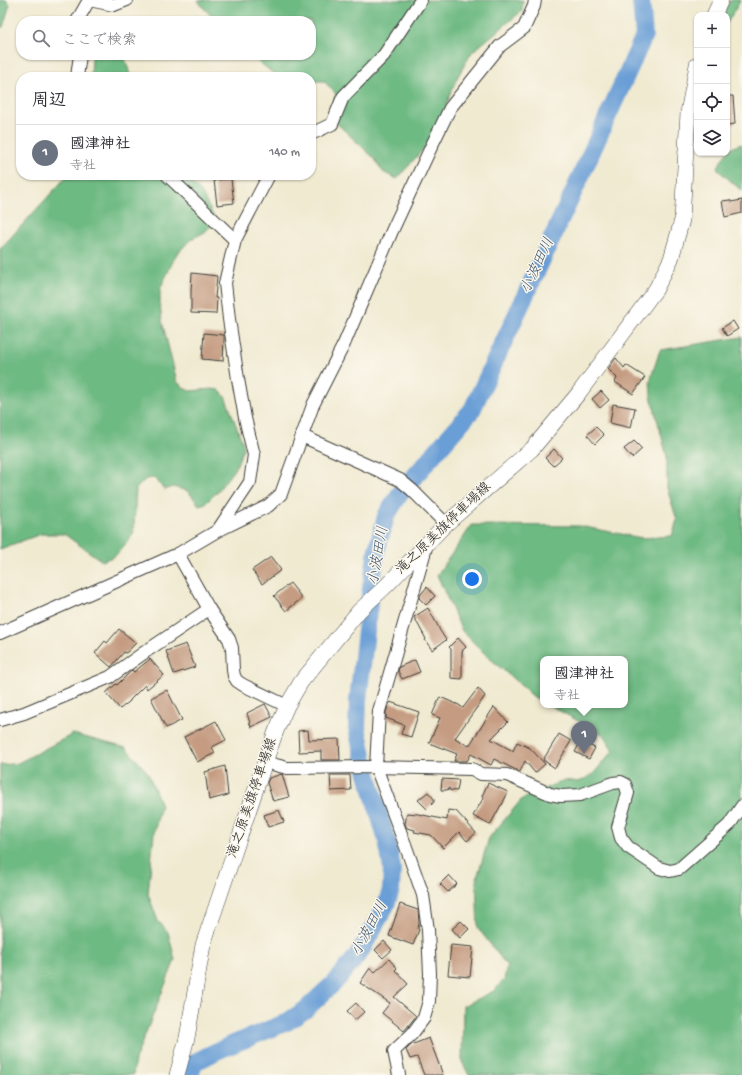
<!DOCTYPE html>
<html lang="ja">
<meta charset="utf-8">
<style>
body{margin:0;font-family:"Gochi Hand","Klee One",sans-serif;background:#f2f2f3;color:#2b2b33}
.controls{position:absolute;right:12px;top:12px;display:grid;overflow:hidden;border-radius:8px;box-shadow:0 1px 3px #0004}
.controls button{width:36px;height:36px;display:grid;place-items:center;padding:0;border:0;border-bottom:1px solid #e1e1e2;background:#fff;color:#2b2b33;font:20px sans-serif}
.you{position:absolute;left:472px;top:579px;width:14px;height:14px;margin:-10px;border:3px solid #fff;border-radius:50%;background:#1a73e8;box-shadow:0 0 0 6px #1a73e833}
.badge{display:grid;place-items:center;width:26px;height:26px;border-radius:50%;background:#db2777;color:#fff;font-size:13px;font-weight:700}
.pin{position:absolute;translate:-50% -33px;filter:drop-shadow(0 1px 2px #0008)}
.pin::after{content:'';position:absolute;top:21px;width:14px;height:12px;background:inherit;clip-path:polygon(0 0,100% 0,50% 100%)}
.popup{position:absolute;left:540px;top:656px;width:88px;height:52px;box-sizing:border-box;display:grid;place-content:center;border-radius:8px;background:#fff;filter:drop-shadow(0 1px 3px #0005);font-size:13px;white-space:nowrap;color:#7c7c81}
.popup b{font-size:15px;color:#2b2b33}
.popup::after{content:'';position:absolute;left:50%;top:100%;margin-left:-8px;border:8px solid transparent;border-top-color:#fff}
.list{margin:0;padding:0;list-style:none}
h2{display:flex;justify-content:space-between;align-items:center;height:52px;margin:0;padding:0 16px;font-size:17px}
h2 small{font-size:13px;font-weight:400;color:#7c7c81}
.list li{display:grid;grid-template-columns:26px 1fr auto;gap:12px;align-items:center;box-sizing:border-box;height:56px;padding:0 16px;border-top:1px solid #e1e1e2}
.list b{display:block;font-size:15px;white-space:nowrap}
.list p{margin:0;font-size:13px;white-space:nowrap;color:#7c7c81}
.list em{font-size:13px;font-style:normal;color:#7c7c81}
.icon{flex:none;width:22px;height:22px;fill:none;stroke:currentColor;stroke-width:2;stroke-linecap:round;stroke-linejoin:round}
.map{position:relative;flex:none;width:742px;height:1075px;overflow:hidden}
.search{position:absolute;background:#fff;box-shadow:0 1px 3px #0004;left:16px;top:16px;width:300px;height:44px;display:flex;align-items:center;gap:10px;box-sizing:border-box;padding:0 14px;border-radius:16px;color:#7c7c81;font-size:15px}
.panel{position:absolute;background:#fff;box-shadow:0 1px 3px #0004;left:16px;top:72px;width:300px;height:108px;border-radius:16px}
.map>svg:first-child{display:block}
.forest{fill:#6eba83;stroke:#456b50}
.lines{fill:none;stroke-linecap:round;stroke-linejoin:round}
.river{stroke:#699ed6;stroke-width:18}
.building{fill:#c59c82}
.minor-casing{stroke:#3c3b37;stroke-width:14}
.major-casing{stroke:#3c3b37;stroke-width:16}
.minor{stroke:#fff;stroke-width:12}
.major{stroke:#fff;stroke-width:15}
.labels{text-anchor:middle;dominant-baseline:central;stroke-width:3;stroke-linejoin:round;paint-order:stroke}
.street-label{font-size:14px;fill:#1c1c1c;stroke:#fbf7ec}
.water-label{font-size:15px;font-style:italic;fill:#3f5670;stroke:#fbf7ec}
</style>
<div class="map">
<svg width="742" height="1075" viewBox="0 0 742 1075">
<rect width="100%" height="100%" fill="#fbf7ec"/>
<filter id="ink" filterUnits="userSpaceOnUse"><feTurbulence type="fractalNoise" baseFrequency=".025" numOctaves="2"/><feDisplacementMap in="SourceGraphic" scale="8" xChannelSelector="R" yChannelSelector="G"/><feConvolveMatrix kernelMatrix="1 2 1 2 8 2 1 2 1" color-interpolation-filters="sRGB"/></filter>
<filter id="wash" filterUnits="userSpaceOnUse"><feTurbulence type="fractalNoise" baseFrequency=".012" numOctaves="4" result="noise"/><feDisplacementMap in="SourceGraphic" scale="16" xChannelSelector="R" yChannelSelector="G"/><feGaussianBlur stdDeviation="0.9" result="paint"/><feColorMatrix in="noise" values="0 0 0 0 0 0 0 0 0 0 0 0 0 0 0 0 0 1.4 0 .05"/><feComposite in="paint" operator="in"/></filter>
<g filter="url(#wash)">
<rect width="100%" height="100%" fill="#f0ead1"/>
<!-- forest -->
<g class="forest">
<path d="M0 0H6L10 4 3 27H0Z"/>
<path d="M198 0H523L522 11 472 52 457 78 440 121 426 146 397 179 383 172 374 158 329 116 336 94 324 81H317L311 85V77H278L250 55H311V21H216L201 5Z"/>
<path d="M731 0H741L727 23V15H720Z"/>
<path d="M92 55H124L131 77H91Z"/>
<path d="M742 144V191L717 169C723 157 728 147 742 144Z"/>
<path d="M68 175H184L201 192 216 221 205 232 191 239 176 255 160 289V305L162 321 177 382 189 391 212 389 219 390 225 396 244 446 236 467 217 492 206 503 199 505 188 491 173 487 165 490 154 478 146 479 136 489 134 526 133 533 130 539 115 556 102 561 64 534H41L0 549V249Z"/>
<path d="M742 337V1075H469L462 1062 463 1006 492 992 504 980 507 966 478 928 476 881 489 838 522 799 564 780 579 782 593 774 613 751 604 735 549 705H625V659H543V702L534 697 486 655 462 631 437 575 472 525 580 526 642 538 672 536 677 520 667 488V457L651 396 650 381 660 350Z"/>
<path d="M73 734 126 748 148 773 161 805 154 833 148 894 158 921 168 932 175 960 135 1060 133 1075H0V765H3L18 763Z"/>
</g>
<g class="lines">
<!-- river -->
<path class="river" d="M190 1075 195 1062 219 1050 287 1022 305 1010 334 983 353 961 363 947 386 905 391 890 392 868 387 841 367 773 357 728 358 700 371 588 377 549 386 516 401 492 472 410 573 193 644 36 641 0"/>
</g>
<g id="blocks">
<!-- building -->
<g class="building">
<path d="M727 96H733L735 124 727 125Z"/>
<path d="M231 179 234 203 217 205 214 180Z"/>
<path d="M730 200 731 202 742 200V213L725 217 722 201Z"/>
<path d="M192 273 217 276 215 298H217L216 314 191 313V292Z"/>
<path d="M733 321 738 329 727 336 722 328Z"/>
<path d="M204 333 224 335V339L223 361 202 359Z"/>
<path d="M616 358 624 368 626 365 645 377 633 394 615 382 617 378 608 369Z"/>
<path d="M601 391 609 400 600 408 592 399Z"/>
<path d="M613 404 635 408 631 428 610 423Z"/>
<path d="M596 427 604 435 595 444 587 435Z"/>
<path d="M634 441 642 449 632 458 624 449Z"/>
<path d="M554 449 562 458 553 466 545 458Z"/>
<path d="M271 557 281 570 262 584 252 570Z"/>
<path d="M290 583 302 598 286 611 274 596Z"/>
<path d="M427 587 435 596 426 605 419 598 421 594Z"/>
<path d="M428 608 439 628V629L446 640 432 650 425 640 426 639 414 617Z"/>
<path d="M119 629 136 643 126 653 124 652 111 667 95 653 105 641 107 643Z"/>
<path d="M458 638 466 647 462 651V679L451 678V649L449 647Z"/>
<path d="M186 644 195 667 174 674 166 651Z"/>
<path d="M150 659 164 675 147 689 145 685 130 700V701L120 709 106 693 116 684 117 685 132 670 134 672Z"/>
<path d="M415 660 420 672 402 679 398 671 399 667Z"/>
<path d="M478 688 485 696 455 738 469 746 494 707 508 722 491 739 513 751 517 742 530 748 545 764 535 773 525 761 520 772 494 759 491 765 471 754 467 761H454L457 754 429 743 440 718 432 715 440 697 459 705 463 708Z"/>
<path d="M167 690 182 720 166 728 151 698Z"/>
<path d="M390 702 419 712 411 737 401 734 404 725 386 718V712Z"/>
<path d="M265 704 272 717 251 727 247 713Z"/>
<path d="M216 721 226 740 212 747 215 753 197 762 184 737Z"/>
<path d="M308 730 309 740 339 739 340 760H321V751L299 752 298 731Z"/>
<path d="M559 734 571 741 555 768 543 760Z"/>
<path d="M581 741 595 748 589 759 575 752Z"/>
<path d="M225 766 228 795 209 800 205 772Z"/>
<path d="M282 774 289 797 273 801 267 783 269 778Z"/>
<path d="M330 775H350L351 790 331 791Z"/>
<path d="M442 779 459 780 457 791 449 790V788L447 790H441Z"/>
<path d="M488 783 508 792 502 805H501L490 825 473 816 484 797 482 796Z"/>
<path d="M428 792 434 799V802L427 809 418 800Z"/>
<path d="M279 810 284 822 268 827 264 815Z"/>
<path d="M448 810 456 811 476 833 467 841 459 832 443 848 431 835 414 832 415 830 407 828 405 824 407 813 418 814 447 820Z"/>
<path d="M449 875 457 884 448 892 440 884Z"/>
<path d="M400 904 418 910 419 923 418 929 419 930 413 945 389 936Z"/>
<path d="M461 921 469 929 460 938 452 929Z"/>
<path d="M384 941 392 950 383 958 375 950Z"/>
<path d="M451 945 473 947 470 977 448 975Z"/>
<path d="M389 959 397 968 395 970 408 984 394 997 416 1016 404 1031 382 1013 390 1003 360 983 370 968 375 972Z"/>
<path d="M356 1003 364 1012 355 1020 347 1011Z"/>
<path d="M429 1038 443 1075H424L417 1057 410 1059 406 1050 411 1045Z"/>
</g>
</g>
</g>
<g filter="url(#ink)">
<use href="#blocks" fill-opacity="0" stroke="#3c3b37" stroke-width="1"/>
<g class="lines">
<defs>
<g id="minor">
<path d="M89 0 114 5 127 0"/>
<path d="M77 21 89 0"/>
<path d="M77 77 80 55"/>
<path d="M311 134 332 124 343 97 384 55 421 0"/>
<path d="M167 175 235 240"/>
<path d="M302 436 400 480 412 490 446 524"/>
<path d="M218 530 250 482 254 455 245 418 238 379 229 319 225 283 235 240 269 175"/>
<path d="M178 554 209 609 229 639 232 648 233 670 234 676 237 681 243 685 287 706"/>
<path d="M0 633 178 554 217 531 268 506 281 494 313 405 344 344 392 231 432 145 450 108 500 46 524 28 534 6 535 0"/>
<path d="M0 720 24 713 110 677 145 652 209 609"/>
<path d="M265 762 287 768 372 767 472 769 481 774 507 775 550 794 561 796 580 795 613 783 621 782 625 784 628 793 618 827 621 838 628 847 659 868 670 871 679 869 729 825 742 806"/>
<path d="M399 1075 394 1051 412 1034 424 1018 429 1001 430 974 428 930 423 895 406 847 376 767 379 711 427 544"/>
</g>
<g id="major">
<path d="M714 15 721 0"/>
<path d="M177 1075 187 1038 203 945 265 762 276 731 287 706 301 682 359 611 386 586 446 524 532 449 578 394 656 289 671 259 682 220 688 113 697 65"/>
</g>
</defs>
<!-- minor casing -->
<use href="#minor" class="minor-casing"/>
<!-- major casing -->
<use href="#major" class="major-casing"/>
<!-- minor -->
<use href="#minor" class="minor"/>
<!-- major -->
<use href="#major" class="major"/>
</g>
</g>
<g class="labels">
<!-- street labels -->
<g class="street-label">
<text transform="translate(444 529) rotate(-44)">滝之原美旗停車場線</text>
<text transform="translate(253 798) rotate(-71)">滝之原美旗停車場線</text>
</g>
<!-- water labels -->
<g class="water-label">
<text transform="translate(538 266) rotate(-65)">小波田川</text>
<text transform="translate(379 556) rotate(-80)">小波田川</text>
<text transform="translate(370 929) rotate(-62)">小波田川</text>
</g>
</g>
</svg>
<div class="controls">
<button>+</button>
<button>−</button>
<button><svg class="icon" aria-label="locate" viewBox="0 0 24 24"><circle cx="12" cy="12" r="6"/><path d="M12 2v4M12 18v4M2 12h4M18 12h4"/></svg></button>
<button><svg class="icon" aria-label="layers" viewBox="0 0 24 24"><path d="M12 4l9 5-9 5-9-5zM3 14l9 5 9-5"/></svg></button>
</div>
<div class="you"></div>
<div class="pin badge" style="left:584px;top:754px;background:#6b7280">1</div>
<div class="popup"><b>國津神社</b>寺社</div>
<div class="search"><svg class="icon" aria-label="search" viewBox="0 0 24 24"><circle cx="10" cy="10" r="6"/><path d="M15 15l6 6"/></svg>ここで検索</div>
<section class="panel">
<h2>周辺<small></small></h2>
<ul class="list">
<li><span class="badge" style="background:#6b7280">1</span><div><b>國津神社</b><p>寺社</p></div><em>140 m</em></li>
</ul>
</section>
</div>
